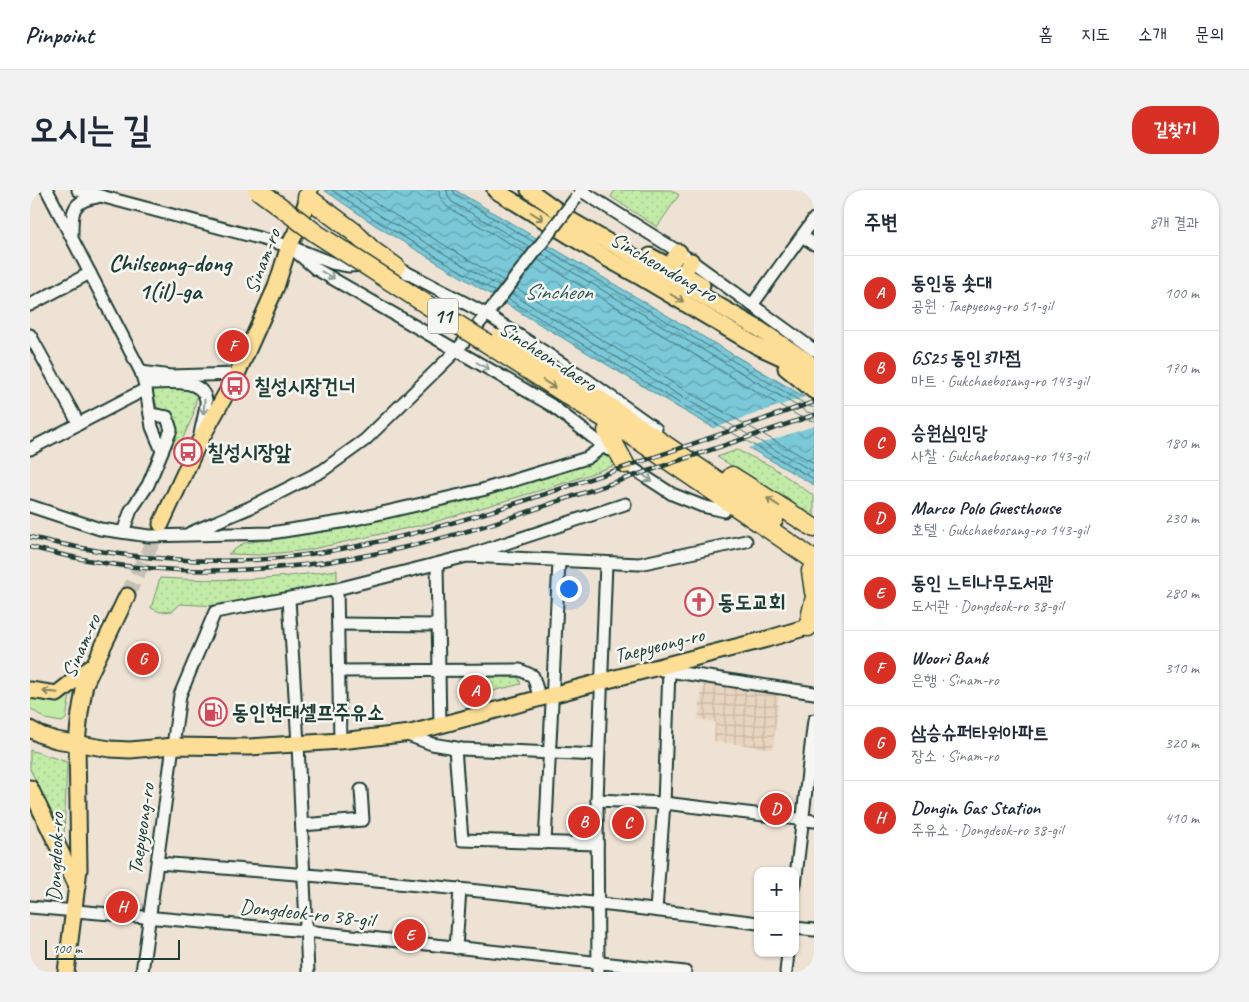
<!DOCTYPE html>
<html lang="ko">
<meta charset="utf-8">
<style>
body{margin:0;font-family:Caveat,"Poor Story",sans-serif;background:#f2f2f3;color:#1f2937}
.controls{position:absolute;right:15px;bottom:15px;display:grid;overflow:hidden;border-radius:10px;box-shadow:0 1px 4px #0004}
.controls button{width:45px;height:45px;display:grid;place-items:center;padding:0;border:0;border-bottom:1px solid #e0e1e3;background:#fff;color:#1f2937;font:25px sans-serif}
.scale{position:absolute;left:15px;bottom:12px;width:135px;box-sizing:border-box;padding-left:5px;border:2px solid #1f3d34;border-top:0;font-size:14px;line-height:18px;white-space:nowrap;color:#1f3d34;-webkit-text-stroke:4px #f6f6f2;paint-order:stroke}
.you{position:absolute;left:538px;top:398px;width:18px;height:18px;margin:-12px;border:4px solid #fff;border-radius:50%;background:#1a73e8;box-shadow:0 0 0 8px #1a73e833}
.badge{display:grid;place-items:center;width:32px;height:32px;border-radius:50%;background:#d93025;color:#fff;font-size:16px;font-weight:700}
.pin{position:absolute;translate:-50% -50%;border:2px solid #fff;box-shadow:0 1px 5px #0006}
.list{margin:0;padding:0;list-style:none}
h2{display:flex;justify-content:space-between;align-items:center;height:65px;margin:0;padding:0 20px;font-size:21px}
h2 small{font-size:16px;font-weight:400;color:#747a83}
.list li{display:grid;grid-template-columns:32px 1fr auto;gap:15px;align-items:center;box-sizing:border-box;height:75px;padding:0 20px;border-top:1px solid #e0e1e3}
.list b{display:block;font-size:19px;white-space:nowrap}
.list p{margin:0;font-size:16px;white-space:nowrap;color:#747a83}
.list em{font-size:16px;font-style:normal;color:#747a83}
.map{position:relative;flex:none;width:784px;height:782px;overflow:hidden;border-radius:20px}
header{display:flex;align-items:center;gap:30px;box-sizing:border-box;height:70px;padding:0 25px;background:#fff;border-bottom:1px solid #e0e1e3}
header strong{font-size:24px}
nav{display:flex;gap:28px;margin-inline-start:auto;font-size:18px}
.intro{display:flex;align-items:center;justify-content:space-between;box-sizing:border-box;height:120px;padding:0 30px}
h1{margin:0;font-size:35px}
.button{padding:12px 22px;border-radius:20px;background:#d93025;color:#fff;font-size:18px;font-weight:700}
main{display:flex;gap:30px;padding:0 30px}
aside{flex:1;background:#fff;border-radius:20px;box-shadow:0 1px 4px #0004}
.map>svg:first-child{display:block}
.industrial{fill:url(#industrial-grid)}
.grass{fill:url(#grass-dots);stroke:#70946e}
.garden{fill:#c2eba7;stroke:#70946e}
.water{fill:url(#water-waves);stroke:#569096}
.pier{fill:#eee2d4}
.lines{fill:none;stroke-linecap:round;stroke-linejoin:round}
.shore{stroke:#437576;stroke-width:1}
.major-tunnel{stroke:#c5c1b4;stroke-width:15;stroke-dasharray:15 8;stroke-linecap:butt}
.minor-casing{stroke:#1f3d34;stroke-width:15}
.major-casing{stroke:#1f3d34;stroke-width:19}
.highway-casing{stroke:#1f3d34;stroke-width:21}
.minor{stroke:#f6f6f2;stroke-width:11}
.major{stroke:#fdde96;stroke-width:15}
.highway{stroke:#fdde96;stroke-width:18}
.rail-casing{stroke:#1f3d34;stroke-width:4.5}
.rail{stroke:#f6f6f2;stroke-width:2.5;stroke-dasharray:8;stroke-linecap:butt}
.minor-bridge-casing{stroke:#1f3d34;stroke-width:15;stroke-linecap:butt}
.highway-bridge-casing{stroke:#1f3d34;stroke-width:21;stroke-linecap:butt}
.minor-bridge{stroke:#f6f6f2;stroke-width:11}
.highway-bridge{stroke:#fdde96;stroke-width:18}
.oneway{stroke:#838560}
.oneway2{stroke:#8a9a93}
.labels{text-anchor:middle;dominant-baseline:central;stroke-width:5;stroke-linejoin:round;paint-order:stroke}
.shield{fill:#f6f6f2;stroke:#60746d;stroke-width:1}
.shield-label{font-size:20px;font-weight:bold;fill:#1f3d34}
.street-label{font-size:21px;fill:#1f3d34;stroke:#f6f6f2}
.poi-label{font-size:21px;font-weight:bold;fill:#1f3d34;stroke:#f6f6f2;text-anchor:start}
.water-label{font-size:22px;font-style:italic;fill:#315955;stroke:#f6f6f2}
.quarter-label{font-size:24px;font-weight:bold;fill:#1f3d34;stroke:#f6f6f2}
</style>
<header>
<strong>Pinpoint</strong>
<nav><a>홈</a><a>지도</a><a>소개</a><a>문의</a></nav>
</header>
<div class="intro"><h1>오시는 길</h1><a class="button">길찾기</a></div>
<main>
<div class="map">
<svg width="784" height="782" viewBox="0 0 784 782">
<defs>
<pattern id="industrial-grid" width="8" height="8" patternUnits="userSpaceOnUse" patternTransform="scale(1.25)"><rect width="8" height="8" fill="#e9d4bf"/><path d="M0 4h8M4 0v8" fill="none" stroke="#c7b7a5"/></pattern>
<pattern id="grass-dots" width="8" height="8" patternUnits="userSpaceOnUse" patternTransform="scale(1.25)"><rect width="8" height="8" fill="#c2eba7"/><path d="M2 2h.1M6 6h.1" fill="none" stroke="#a6ca90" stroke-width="1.8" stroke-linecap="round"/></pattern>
<pattern id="water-waves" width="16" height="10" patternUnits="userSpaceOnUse" patternTransform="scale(1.25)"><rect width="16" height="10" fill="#7ac8d8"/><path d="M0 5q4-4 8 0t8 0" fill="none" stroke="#63a4b0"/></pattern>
</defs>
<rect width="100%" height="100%" fill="#eee2d4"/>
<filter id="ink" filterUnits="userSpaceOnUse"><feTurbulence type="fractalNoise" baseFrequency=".02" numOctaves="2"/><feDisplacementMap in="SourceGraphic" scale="10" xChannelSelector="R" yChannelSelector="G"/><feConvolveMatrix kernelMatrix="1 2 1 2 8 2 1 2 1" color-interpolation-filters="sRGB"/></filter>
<g filter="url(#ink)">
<!-- industrial -->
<path class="industrial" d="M673 494 749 504 743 559 684 551 685 532 668 529Z"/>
<!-- grass -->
<g class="grass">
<path d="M585 0H641L649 5 627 37 581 7Z"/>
<path d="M120 193 155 198 167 204 163 226 147 261 138 252Z"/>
<path d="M707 260 741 276 784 306V330L743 303 738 297 687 267Z"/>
<path d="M574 264 588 274 538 292 401 333 278 360 230 365 198 364 214 353 292 342 453 306 558 272Z"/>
<path d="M307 380V392L189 416 150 414 143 421 130 422 121 418 130 388C192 392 246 389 307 380Z"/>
<path d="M429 486 488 487 491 494 430 509Z"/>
<path d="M0 560 37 572 34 649 0 579Z"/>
</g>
<!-- garden -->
<path class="garden" d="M40 505 36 529 32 532 15 529 0 518V507C14 511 28 515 40 505Z"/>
<!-- water -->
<path class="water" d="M294 0H425L775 207 784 214V295L649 218 345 35Z"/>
<!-- pier -->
<path class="pier" d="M777 206 784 211V236L715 259 681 239Z"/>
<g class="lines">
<!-- shore -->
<g class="shore">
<path d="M302 0 347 31 466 102"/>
<path d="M313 0 351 26 470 97"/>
<path d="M327 0 355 19 474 91"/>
<path d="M409 0 411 9 417 17 496 63"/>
<path d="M417 0 418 6 422 12 500 57"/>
<path d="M423 0 426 6 504 52"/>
<path d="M516 59 780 217H784"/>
<path d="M512 64 777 222 784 224"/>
<path d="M508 70 725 201 774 229 784 231"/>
<path d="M486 98 658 202 784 273"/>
<path d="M482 104 654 208 784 282"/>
<path d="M478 109 651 214 784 289"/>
</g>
<!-- major-tunnel -->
<path class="major-tunnel" d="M97 406 131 334"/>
<defs>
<g id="minor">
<path d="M17 0 111 182 116 199 122 237 132 261"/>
<path d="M48 0 259 56 302 73 319 76 335 75"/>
<path d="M550 0 649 62 784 160"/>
<path d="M42 45C42 22 41 11 67 7"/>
<path d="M772 46 784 54"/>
<path d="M264 60 286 79 521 215 579 260"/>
<path d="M361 76 366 77 456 124 556 189 626 239"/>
<path d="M0 115 60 83"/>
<path d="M722 115 784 29"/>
<path d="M0 145 49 234"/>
<path d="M111 182 141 186 207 184"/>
<path d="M112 184 120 193C137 193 172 187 176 210 177 218 171 237 170 245"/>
<path d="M0 259 116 199"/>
<path d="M591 271 642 304 672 316 694 321"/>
<path d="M0 316 70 339 119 346 241 343 317 331 452 300 557 268 574 256"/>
<path d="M93 342 101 320 118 295 141 240 137 227 120 224"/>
<path d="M160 343 219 318 292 281 335 250 427 160 466 113"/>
<path d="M443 364 595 314"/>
<path d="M407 375 410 535"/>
<path d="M307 399 310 551"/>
<path d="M259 409 268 554 278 782"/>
<path d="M308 434 408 435"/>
<path d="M632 480 784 503"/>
<path d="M308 481 490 480 503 486 510 509"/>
<path d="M375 544 402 554 432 559 568 565"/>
<path d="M425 558 432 650 567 654"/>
<path d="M567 610 634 613 784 631"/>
<path d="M272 635 333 630 331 600"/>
<path d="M515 653 529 372"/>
<path d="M128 673C328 688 528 707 728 733"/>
<path d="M765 695 784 530"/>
<path d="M0 717 276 741 655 782"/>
<path d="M626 720 634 613 639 481"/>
<path d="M765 738 784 740"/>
<path d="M426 758 430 699"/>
<path d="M112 782 150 505 185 422 307 399 437 366 609 374 716 351"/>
<path d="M568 782 567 610 576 373"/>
<path d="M756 782 758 763"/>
</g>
<g id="major">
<path d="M465 0 576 68 612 88 727 156 764 173 784 186"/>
<path d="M499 0 542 31 729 139 783 175"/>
<path d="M620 66 635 74 641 73 649 62"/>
<path d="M661 71 655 81 657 86 672 95"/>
<path d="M756 178 784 201"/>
<path d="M131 334 168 254 207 184 246 97 259 56 269 36 280 0"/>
<path d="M0 500 27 504 61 477"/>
<path d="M0 539 11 545 26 550 80 559 100 560 143 556 219 557 310 551 381 543 570 492 737 449 784 435"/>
<path d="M0 598 47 696"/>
<path d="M36 782 49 679 47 553 50 523 55 494 97 406"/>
</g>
<g id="highway">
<path d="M277 7 324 42 342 60 366 77"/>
<path d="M547 195 744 329"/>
<path d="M539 206 604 247 784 370"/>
<path d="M577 241 595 274"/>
<path d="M702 286 784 338"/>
<path d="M781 381 784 402"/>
<path d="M778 437 784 411"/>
</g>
</defs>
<!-- minor casing -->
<use href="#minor" class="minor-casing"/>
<!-- major casing -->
<use href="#major" class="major-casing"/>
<!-- highway casing -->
<use href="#highway" class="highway-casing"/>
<!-- minor -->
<use href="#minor" class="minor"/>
<!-- major -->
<use href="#major" class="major"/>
<!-- highway -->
<use href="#highway" class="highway"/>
<defs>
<g id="rail">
<path d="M0 347C78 366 158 375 238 369 340 360 434 331 530 299 615 271 699 241 784 212"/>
<path d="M0 357C38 367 77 375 116 378 225 387 337 371 441 340 479 329 516 315 553 303 630 277 707 251 784 225"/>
</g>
</defs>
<!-- rail casing -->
<use href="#rail" class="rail-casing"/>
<!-- rail -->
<use href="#rail" class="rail"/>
<defs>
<path id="minor-bridge" d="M466 113 546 8"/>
<g id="highway-bridge">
<path d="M228 0 287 44 539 206"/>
<path d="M470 149 547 195"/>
</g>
</defs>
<!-- minor-bridge casing -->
<use href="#minor-bridge" class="minor-bridge-casing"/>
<!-- highway-bridge casing -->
<use href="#highway-bridge" class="highway-bridge-casing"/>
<!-- minor-bridge -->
<use href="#minor-bridge" class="minor-bridge"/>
<!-- highway-bridge -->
<use href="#highway-bridge" class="highway-bridge"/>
</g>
<!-- one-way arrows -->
<defs><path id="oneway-shaft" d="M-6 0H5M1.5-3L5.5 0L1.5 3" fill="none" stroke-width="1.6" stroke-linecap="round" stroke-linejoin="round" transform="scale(1.25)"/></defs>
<g class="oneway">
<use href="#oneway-shaft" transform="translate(507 26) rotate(32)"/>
<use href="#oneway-shaft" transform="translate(647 108) rotate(30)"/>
<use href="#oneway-shaft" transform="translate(519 194) rotate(32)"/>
<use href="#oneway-shaft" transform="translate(743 312) rotate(-147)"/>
<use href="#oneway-shaft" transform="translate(20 502) rotate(-174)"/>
</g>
<g class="oneway2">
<use href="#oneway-shaft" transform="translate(298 85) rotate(29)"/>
<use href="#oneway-shaft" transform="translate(453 176) rotate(30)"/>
<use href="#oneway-shaft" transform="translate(174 217) rotate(94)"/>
<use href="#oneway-shaft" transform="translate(616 287) rotate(32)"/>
</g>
</g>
<!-- icons -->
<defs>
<symbol id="bus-ring" viewBox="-11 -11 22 22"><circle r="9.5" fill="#f6f6f2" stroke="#d1495b" stroke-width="1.5"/><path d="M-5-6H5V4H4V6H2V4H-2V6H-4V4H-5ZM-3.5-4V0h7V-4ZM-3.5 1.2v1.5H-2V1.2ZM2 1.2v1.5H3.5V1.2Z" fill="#d1495b"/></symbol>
<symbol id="church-ring" viewBox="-11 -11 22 22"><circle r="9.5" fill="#f6f6f2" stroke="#d1495b" stroke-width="1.5"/><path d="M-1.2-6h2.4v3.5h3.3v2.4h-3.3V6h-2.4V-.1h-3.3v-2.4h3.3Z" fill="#d1495b"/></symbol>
<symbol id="fuel-ring" viewBox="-11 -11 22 22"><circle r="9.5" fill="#f6f6f2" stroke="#d1495b" stroke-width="1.5"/><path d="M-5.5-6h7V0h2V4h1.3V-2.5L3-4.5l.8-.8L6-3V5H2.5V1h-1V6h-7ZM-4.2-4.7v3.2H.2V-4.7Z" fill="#d1495b"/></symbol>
</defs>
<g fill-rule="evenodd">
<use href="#bus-ring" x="189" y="180" width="32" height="32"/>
<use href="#bus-ring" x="142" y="246" width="32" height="32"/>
<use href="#church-ring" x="653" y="396" width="32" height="32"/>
<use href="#fuel-ring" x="167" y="506" width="32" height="32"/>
</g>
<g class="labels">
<!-- shield labels -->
<rect class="shield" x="398" y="108.5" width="30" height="35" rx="4"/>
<g class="shield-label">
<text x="413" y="126">11</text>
</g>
<!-- street labels -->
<g class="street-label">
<text transform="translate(232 71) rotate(-69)">Sinam-ro</text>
<text transform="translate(634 77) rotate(30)">Sincheondong-ro</text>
<text transform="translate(518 166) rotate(33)">Sincheon-daero</text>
<text transform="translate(629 455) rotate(-14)">Taepyeong-ro</text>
<text transform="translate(51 456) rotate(-66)">Sinam-ro</text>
<text transform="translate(111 639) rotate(-82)">Taepyeong-ro</text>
<text transform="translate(25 667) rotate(-88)">Dongdeok-ro</text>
<text transform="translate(277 723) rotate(6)">Dongdeok-ro 38-gil</text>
</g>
<!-- poi labels -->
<g class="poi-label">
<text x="224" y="196">칠성시장건너</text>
<text x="177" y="262">칠성시장앞</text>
<text x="688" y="412">동도교회</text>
<text x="202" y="522">동인현대셀프주유소</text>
</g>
<!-- water labels -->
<g class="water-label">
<text x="528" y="102">Sincheon</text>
</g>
<!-- quarter labels -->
<g class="quarter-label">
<text x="140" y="73">Chilseong-dong<tspan x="140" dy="28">1(il)-ga</tspan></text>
</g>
</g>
</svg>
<div class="controls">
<button>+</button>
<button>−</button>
</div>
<div class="scale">100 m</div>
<div class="you"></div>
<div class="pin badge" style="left:445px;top:501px">A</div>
<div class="pin badge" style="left:554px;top:632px">B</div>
<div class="pin badge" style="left:598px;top:633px">C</div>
<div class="pin badge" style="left:746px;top:619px">D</div>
<div class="pin badge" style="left:380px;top:745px">E</div>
<div class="pin badge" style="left:203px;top:156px">F</div>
<div class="pin badge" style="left:113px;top:469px">G</div>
<div class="pin badge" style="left:92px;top:717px">H</div>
</div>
<aside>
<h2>주변<small>8개 결과</small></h2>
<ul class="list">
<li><span class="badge">A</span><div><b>동인동 솟대</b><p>공원 · Taepyeong-ro 51-gil</p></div><em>100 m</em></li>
<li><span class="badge">B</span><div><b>GS25 동인3가점</b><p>마트 · Gukchaebosang-ro 143-gil</p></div><em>170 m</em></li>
<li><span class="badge">C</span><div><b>승원심인당</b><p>사찰 · Gukchaebosang-ro 143-gil</p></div><em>180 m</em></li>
<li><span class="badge">D</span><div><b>Marco Polo Guesthouse</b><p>호텔 · Gukchaebosang-ro 143-gil</p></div><em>230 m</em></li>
<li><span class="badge">E</span><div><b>동인 느티나무도서관</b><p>도서관 · Dongdeok-ro 38-gil</p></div><em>280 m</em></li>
<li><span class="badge">F</span><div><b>Woori Bank</b><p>은행 · Sinam-ro</p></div><em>310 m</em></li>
<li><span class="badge">G</span><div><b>삼승슈퍼타워아파트</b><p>장소 · Sinam-ro</p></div><em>320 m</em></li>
<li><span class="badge">H</span><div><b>Dongin Gas Station</b><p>주유소 · Dongdeok-ro 38-gil</p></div><em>410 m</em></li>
</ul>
</aside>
</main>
